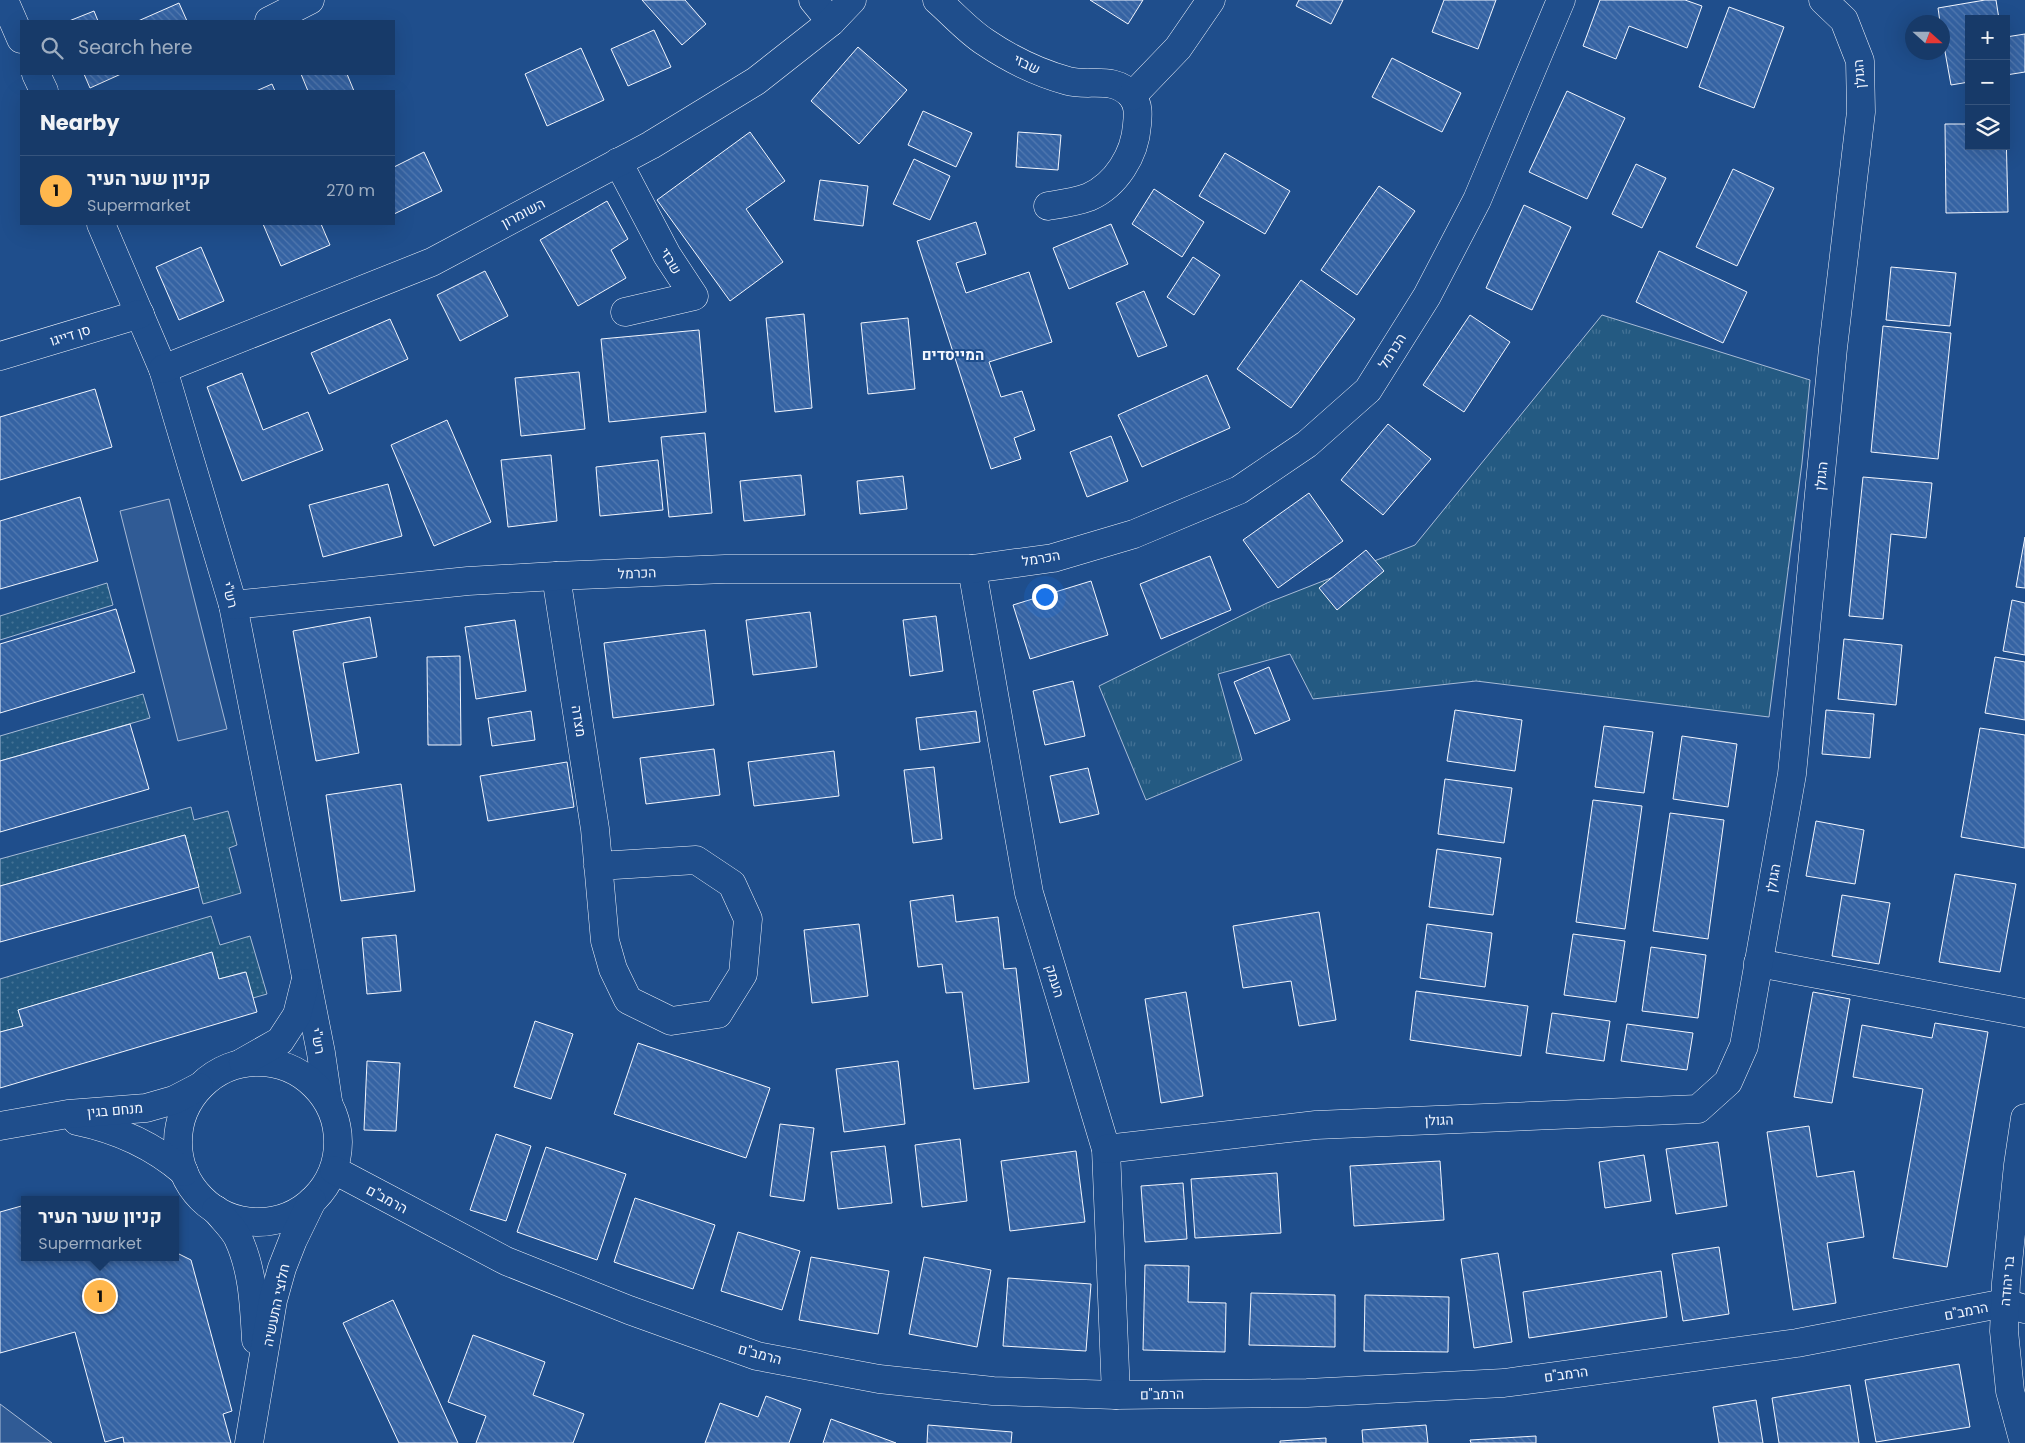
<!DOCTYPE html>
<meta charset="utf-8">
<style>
body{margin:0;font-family:Poppins,Heebo,sans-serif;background:#20416f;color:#f1f3f6}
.controls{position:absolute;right:15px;top:15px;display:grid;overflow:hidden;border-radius:0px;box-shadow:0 5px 20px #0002}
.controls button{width:45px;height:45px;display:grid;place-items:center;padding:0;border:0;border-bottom:1px solid #36547d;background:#173a69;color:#f1f3f6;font:25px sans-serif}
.compass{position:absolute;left:1905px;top:15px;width:45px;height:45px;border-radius:50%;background:#173a69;box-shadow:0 5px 20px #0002;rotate:111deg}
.you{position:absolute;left:1044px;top:596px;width:18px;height:18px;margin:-12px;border:4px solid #fff;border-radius:50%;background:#1a73e8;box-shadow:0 0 0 8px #1a73e833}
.badge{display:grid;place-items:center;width:32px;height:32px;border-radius:50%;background:#ffb74d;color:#111;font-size:16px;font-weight:700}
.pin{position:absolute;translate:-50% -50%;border:2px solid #fff;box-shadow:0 1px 5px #0006}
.popup{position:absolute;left:21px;top:1196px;width:158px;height:65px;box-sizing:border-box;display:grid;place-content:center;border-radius:0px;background:#173a69;filter:drop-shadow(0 1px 4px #0005);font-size:16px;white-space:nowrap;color:#9eadc0}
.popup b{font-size:19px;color:#f1f3f6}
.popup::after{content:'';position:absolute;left:50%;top:100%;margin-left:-10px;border:10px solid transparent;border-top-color:#173a69}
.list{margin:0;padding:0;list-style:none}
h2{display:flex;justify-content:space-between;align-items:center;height:65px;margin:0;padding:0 20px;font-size:21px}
h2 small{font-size:16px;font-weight:400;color:#9eadc0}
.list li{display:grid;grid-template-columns:32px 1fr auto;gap:15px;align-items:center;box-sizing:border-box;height:70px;padding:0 20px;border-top:1px solid #36547d}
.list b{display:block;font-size:19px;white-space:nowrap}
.list p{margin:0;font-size:16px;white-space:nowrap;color:#9eadc0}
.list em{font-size:16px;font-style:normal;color:#9eadc0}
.icon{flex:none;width:28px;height:28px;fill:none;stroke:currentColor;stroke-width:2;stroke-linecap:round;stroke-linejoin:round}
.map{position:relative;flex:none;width:2025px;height:1443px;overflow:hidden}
.search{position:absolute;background:#173a69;box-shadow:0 5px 20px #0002;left:20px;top:20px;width:375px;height:55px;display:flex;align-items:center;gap:12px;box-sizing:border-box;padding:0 18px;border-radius:0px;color:#9eadc0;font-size:19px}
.panel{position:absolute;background:#173a69;box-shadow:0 5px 20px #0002;left:20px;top:90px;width:375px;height:135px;border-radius:0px}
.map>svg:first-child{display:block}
.grass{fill:url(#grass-dots);stroke:#a8bbd7}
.park{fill:url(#park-tufts);stroke:#a8bbd7}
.parking{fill:#305b95;stroke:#a8bbd7}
.building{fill:url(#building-back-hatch);stroke:#f2f6ff}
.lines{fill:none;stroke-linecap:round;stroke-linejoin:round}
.minor-casing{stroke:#f2f6ff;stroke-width:29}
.minor{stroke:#1f4e8c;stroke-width:28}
.labels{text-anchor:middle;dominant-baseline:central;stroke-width:4;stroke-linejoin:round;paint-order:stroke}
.street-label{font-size:14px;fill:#f2f6ff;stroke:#1f4e8c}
.neighbourhood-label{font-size:15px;font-weight:bold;fill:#f2f6ff;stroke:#1f4e8c}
</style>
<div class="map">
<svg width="2025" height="1443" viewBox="0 0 2025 1443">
<defs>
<pattern id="grass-dots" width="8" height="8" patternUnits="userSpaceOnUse" patternTransform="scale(1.25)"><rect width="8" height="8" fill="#245a82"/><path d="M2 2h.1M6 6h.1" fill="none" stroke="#447295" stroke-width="1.8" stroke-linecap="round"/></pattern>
<pattern id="park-tufts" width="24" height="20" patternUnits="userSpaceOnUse" patternTransform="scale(1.25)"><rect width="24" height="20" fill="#245a82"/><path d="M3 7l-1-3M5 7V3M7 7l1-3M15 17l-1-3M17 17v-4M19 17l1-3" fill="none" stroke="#447295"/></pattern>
<pattern id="building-back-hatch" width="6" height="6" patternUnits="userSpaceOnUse" patternTransform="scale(1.25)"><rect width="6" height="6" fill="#3563a3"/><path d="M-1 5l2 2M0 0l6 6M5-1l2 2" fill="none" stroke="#537ab1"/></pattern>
</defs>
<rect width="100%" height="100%" fill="#1f4e8c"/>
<!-- grass -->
<g class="grass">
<path d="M107 583 113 605 0 640V616Z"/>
<path d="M143 694 150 718 0 761V736Z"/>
<path d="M191 807 194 820 228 811 237 845 229 848 241 893 203 904 185 835 0 886V859Z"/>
<path d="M211 916 220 945 250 936 267 994 253 998 245 972 219 979 212 953 18 1010 23 1026 0 1032V979Z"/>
</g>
<!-- park -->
<path class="park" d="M1602 315 1810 380 1802 463 1769 717 1476 681 1313 699 1290 654 1218 674 1242 760 1146 800 1099 686 1267 603 1415 545Z"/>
<!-- parking -->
<g class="parking">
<path d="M169 499 227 729 178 741 120 511Z"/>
<path d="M0 1404 52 1443H0Z"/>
</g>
<!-- building -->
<g class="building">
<path d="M642 0H685L706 24 682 45Z"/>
<path d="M1090 0H1143L1128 24Z"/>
<path d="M1299 0H1343L1331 24 1296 6Z"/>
<path d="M1444 0H1496L1478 49 1432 32Z"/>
<path d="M1600 0H1685L1702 6 1687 48 1629 26 1616 59 1583 46Z"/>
<path d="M1985 0H1996L1999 19H1969V82L1951 85 1942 35V22H1940L1938 8Z"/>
<path d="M179 3 187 21H138Z"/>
<path d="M1729 7 1784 27 1754 108 1699 87Z"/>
<path d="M94 11 98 21H69Z"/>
<path d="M654 30 671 67 628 86 611 49Z"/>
<path d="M2025 34V72L2006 75V37Z"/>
<path d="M858 47 907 90 859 144 811 101Z"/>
<path d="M581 48 604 100 547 126 525 74Z"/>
<path d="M1392 58 1461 93 1442 132 1372 97Z"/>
<path d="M84 74H121L90 88Z"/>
<path d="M301 74H347L354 91H308Z"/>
<path d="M272 84 275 91H256Z"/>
<path d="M1567 91 1625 118 1587 199 1529 172Z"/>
<path d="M923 111 972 133 956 167 908 145Z"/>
<path d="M1945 124H1969V146H2006V130L2008 212 1946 213Z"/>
<path d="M750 132 785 181 746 209 783 262 730 301 657 200Z"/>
<path d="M1018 132 1061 135 1058 170 1016 167Z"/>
<path d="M424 152 442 191 394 214V167Z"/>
<path d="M1225 153 1290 191 1265 234 1199 196Z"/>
<path d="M914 159 950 176 930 220 893 204Z"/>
<path d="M1636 164 1666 178 1642 228 1612 214Z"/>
<path d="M1733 169 1774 188 1737 266 1696 247Z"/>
<path d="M820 180 868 186 863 226 814 220Z"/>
<path d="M1379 186 1415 211 1357 295 1321 270Z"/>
<path d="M1154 189 1204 222 1182 257 1132 224Z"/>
<path d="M607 201 628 239 611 250 626 278 578 306 540 240Z"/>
<path d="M1524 205 1571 227 1532 310 1486 288Z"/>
<path d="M976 222 986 254 956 263 966 293 1029 272 1052 342 989 362 1001 397 1022 391 1035 430 1014 438 1021 459 991 469 917 241Z"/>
<path d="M263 224H321L330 245 281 266Z"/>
<path d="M1111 224 1128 264 1069 289 1053 248Z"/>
<path d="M201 247 224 301 179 320 156 267Z"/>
<path d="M1659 251 1747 292 1723 343 1636 302Z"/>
<path d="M1193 257 1220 275 1194 315 1167 297Z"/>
<path d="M1891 267 1956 273 1950 326 1886 320Z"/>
<path d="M485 271 508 316 460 341 437 295Z"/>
<path d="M1301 280 1355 319 1291 408 1237 369Z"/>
<path d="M1144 291 1167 346 1138 357 1116 303Z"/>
<path d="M804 314 812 408 775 412 766 318Z"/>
<path d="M1470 315 1510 342 1464 412 1423 385Z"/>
<path d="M908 318 915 389 868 394 861 323Z"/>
<path d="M390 319 408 359 329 394 311 353Z"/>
<path d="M1883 326 1951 333 1938 459 1871 452Z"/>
<path d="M699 330 706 412 609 422 601 339Z"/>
<path d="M579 372 585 429 521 436 515 378Z"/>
<path d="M242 373 263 430 308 412 323 450 242 481 207 387Z"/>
<path d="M1207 375 1230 428 1142 467 1118 415Z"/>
<path d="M95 389 112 447 0 480V417Z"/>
<path d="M447 420 491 522 434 546 391 445Z"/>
<path d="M1388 424 1431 459 1383 515 1341 480Z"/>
<path d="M705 433 712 513 669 517 661 437Z"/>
<path d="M1111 436 1128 481 1087 497 1070 452Z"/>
<path d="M551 455 557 521 508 527 501 460Z"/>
<path d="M658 460 663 510 600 516 596 467Z"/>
<path d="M801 475 805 515 744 521 740 481Z"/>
<path d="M903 476 907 509 860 514 857 481Z"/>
<path d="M1863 477 1932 483 1926 538 1891 534 1883 619 1849 616Z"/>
<path d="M388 484 402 536 323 557 309 505Z"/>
<path d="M1309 493 1343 541 1278 588 1243 540Z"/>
<path d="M80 497 98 561 0 589V521Z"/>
<path d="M2025 537V588L2016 587Z"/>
<path d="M1366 550 1384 571 1337 610 1319 588Z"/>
<path d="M1210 556 1231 610 1161 639 1140 584Z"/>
<path d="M1091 581 1108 635 1030 659 1013 605Z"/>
<path d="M2012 600 2025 603V655L2003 651Z"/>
<path d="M116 609 135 672 0 713V644Z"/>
<path d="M810 612 817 667 753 675 746 620Z"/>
<path d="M936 616 943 671 910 676 903 620Z"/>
<path d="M370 617 377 657 343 663 359 753 316 761 293 631Z"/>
<path d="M515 620 526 691 476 699 465 627Z"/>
<path d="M705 630 714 705 613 718 604 643Z"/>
<path d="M1844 639 1902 645 1896 705 1838 699Z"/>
<path d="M460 656 461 745H428L427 657Z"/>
<path d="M1995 657 2025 662V720L1985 713Z"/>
<path d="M1269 667 1290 720 1255 734 1234 682Z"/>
<path d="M1073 681 1085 736 1045 745 1033 691Z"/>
<path d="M1455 710 1522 720 1515 771 1447 761Z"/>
<path d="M1826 710 1874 714 1870 758 1822 754Z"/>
<path d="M531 711 535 740 492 746 488 718Z"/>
<path d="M976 711 980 742 920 750 916 718Z"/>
<path d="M130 724 149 789 0 832V761Z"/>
<path d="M1604 726 1653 732 1644 793 1595 787Z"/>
<path d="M1980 728 2025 735V848L1961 837Z"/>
<path d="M1682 736 1737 744 1728 807 1673 799Z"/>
<path d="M714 749 720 795 646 804 640 758Z"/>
<path d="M834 751 839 796 754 806 748 762Z"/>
<path d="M567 762 574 807 488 821 480 776Z"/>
<path d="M934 767 942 839 913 843 904 770Z"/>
<path d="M1088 768 1099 814 1060 823 1050 776Z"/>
<path d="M1445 779 1512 788 1504 843 1438 834Z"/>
<path d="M401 784 415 891 341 901 326 795Z"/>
<path d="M1593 800 1642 806 1625 929 1576 922Z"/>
<path d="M1670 813 1724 820 1708 939 1653 931Z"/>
<path d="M1816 821 1864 830 1855 884 1806 876Z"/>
<path d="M185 835 199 887 0 942V886Z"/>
<path d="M1437 849 1501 858 1493 915 1429 907Z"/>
<path d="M1955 874 2016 884 2000 972 1939 962Z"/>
<path d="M953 895 956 922 998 917 1004 969 1016 968 1029 1082 974 1089 962 992 946 993 942 964 918 967 910 901Z"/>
<path d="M1842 895 1890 903 1879 964 1832 956Z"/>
<path d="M1319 912 1336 1020 1299 1026 1291 981 1243 988 1233 926Z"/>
<path d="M859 924 868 996 812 1003 804 930Z"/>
<path d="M1427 924 1492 933 1485 987 1420 978Z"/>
<path d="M1573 934 1625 941 1616 1002 1564 995Z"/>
<path d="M396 935 401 991 367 994 362 938Z"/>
<path d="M1651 947 1706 955 1698 1018 1642 1011Z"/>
<path d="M212 952 219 979 246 972 257 1012 0 1088V1032L23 1026 18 1010Z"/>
<path d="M1416 991 1528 1006 1521 1056 1410 1040Z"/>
<path d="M1186 992 1203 1096 1161 1103 1145 999Z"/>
<path d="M1813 992 1850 999 1832 1103 1794 1097Z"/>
<path d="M1552 1013 1610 1021 1604 1061 1546 1053Z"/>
<path d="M535 1021 573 1034 551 1099 514 1087Z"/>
<path d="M1935 1023 1988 1032 1947 1267 1893 1258 1923 1089 1853 1077 1862 1025 1932 1038Z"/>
<path d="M1627 1024 1693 1033 1687 1070 1621 1061Z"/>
<path d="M638 1043 770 1088 746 1158 614 1114Z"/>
<path d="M367 1061 400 1063 396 1131 364 1130Z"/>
<path d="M898 1061 905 1124 844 1132 836 1069Z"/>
<path d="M780 1124 814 1128 804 1201 770 1196Z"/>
<path d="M1809 1126 1817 1177 1854 1171 1864 1237 1827 1243 1836 1303 1793 1310 1767 1132Z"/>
<path d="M496 1134 531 1146 506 1221 470 1210Z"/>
<path d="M960 1139 967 1201 922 1207 915 1145Z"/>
<path d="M1718 1142 1727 1206 1676 1214 1666 1149Z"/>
<path d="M885 1146 892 1203 838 1209 831 1152Z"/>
<path d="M546 1147 626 1174 597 1260 517 1232Z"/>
<path d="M1076 1151 1085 1222 1010 1231 1001 1161Z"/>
<path d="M1644 1155 1651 1201 1605 1208 1599 1162Z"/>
<path d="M1440 1161 1444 1220 1354 1226 1350 1166Z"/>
<path d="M1277 1173 1281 1233 1195 1238 1191 1179Z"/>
<path d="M1183 1183 1187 1239 1145 1242 1141 1186Z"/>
<path d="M635 1198 715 1225 693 1289 614 1262Z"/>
<path d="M25 1205V1257H175V1252L191 1260 232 1411 223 1414 231 1443H124L123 1437 105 1442 75 1332 0 1353V1212Z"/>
<path d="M738 1232 800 1251 782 1310 721 1291Z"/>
<path d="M1719 1247 1729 1314 1683 1321 1672 1254Z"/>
<path d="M1498 1253 1512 1342 1474 1348 1461 1259Z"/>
<path d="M811 1257 889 1271 878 1334 799 1320Z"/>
<path d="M924 1257 991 1270 977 1347 909 1334Z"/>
<path d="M1145 1265 1189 1266 1188 1302 1226 1303 1225 1352 1143 1350Z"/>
<path d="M1661 1271 1667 1317 1529 1338 1523 1292Z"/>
<path d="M1008 1278 1091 1284 1086 1351 1003 1346Z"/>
<path d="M1251 1293 1335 1295V1347L1249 1345Z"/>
<path d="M1365 1295 1449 1297 1448 1352 1364 1351Z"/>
<path d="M393 1300 458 1443H399L343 1323Z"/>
<path d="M473 1335 545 1362 533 1395 584 1414 573 1443H476L486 1416 448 1402Z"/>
<path d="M1959 1364 1970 1427 1876 1442 1865 1380Z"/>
<path d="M1850 1385 1859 1443H1779L1772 1398Z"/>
<path d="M766 1396 801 1409 789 1443H705L720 1403 758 1417Z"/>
<path d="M1756 1400 1763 1443H1719L1713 1407Z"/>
<path d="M831 1419 896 1443H823Z"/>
<path d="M928 1425 1012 1432 1011 1443H927Z"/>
<path d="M1426 1425 1428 1443H1363L1362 1430Z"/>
<path d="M1536 1436V1443H1471L1470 1440Z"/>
<path d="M1326 1438V1443H1280V1441Z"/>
</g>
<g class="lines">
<defs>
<g id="minor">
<path d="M4 0 21 39"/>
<path d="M813 0 831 22"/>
<path d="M937 0C953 14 968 31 985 42 1010 59 1039 73 1068 81 1089 87 1114 75 1132 96 1139 105 1138 115 1137 125 1135 155 1116 185 1089 197 1076 202 1061 204 1048 206"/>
<path d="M269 21 310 0"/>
<path d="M36 74 44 91"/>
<path d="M1132 96 1178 48 1211 0"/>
<path d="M618 162 667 255 694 296 625 312"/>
<path d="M101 224 163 369 233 605 321 1053 328 1101"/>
<path d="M0 356 140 314"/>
<path d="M163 369 432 262 651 145 756 81 831 22 852 0"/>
<path d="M972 569 1029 893 1106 1149 1116 1395"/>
<path d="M556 576 595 829 605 941 613 969 628 1000 671 1021 718 1014 743 974 748 919 732 884 696 860 598 866"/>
<path d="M233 605 468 581 556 576 725 569H972L1053 558 1134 534 1239 490 1307 444 1368 390 1427 296 1477 200 1561 0"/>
<path d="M1758 963 2025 1013"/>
<circle cx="258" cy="1142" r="80"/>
<path d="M243 1062 280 1041 297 1015 305 983"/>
<path d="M77 1121C116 1129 154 1146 184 1172"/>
<path d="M0 1126 68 1114 146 1108 174 1100 199 1087"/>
<path d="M1106 1149 1316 1125 1698 1109 1728 1082 1744 1046 1792 774 1833 348 1861 112 1860 61 1844 20 1823 0"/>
<path d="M334 1170 506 1261 629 1310 757 1356 879 1379 993 1391 1116 1395 1307 1393 1504 1383 1797 1343 2005 1303 2025 1309"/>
<path d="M216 1210C223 1219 233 1228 238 1238 253 1270 254 1306 256 1340"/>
<path d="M249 1443 273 1300 282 1268 293 1240 312 1201"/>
<path d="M2024 1443 2010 1391 2004 1331 2006 1283 2018 1165 2025 1118"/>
</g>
</defs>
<!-- minor casing -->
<use href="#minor" class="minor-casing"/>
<!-- minor -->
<use href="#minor" class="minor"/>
</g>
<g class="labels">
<!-- street labels -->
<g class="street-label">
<text transform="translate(1027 64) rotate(26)">שבזי</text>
<text transform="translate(1859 74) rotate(-95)">הגולן</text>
<text transform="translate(523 213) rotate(-28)">השומרון</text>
<text transform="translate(671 261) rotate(59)">שבזי</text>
<text transform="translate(70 335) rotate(-17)">סן דייגו</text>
<text transform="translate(1392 351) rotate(-58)">הכרמל</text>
<text transform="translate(1821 476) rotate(-84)">הגולן</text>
<text transform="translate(1041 558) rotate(-10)">הכרמל</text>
<text transform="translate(637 573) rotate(-2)">הכרמל</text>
<text transform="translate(230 595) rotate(75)">רש"י</text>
<text transform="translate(579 721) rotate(81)">מצדה</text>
<text transform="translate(1773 878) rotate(-80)">הגולן</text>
<text transform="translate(1055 981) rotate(73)">העמק</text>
<text transform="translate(318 1041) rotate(79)">רש"י</text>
<text transform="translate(115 1110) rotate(-5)">מנחם בגין</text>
<text transform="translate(1439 1120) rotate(-2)">הגולן</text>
<text transform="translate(387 1199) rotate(28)">הרמב"ם</text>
<text transform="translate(2007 1281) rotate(-85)">בר יהודה</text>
<text transform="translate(276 1305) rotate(-78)">חלוצי התעשיה</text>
<text transform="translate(1966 1311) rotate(-11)">הרמב"ם</text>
<text transform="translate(760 1354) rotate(15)">הרמב"ם</text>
<text transform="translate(1566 1374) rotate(-8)">הרמב"ם</text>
<text transform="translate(1162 1394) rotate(-1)">הרמב"ם</text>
</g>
<!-- neighbourhood labels -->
<g class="neighbourhood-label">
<text x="953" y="354">המייסדים</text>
</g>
</g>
</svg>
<div class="controls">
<button>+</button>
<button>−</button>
<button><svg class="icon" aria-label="layers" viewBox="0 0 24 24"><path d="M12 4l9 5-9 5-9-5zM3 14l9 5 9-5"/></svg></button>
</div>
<svg class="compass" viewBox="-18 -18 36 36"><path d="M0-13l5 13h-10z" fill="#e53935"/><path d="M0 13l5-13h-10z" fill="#9eadc0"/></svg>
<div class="you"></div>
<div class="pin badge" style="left:100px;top:1296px">1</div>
<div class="popup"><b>קניון שער העיר</b>Supermarket</div>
<div class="search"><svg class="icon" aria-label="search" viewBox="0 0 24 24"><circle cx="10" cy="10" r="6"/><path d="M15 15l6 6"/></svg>Search here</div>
<section class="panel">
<h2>Nearby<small></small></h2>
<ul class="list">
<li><span class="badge">1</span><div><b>קניון שער העיר</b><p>Supermarket</p></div><em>270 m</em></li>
</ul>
</section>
</div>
